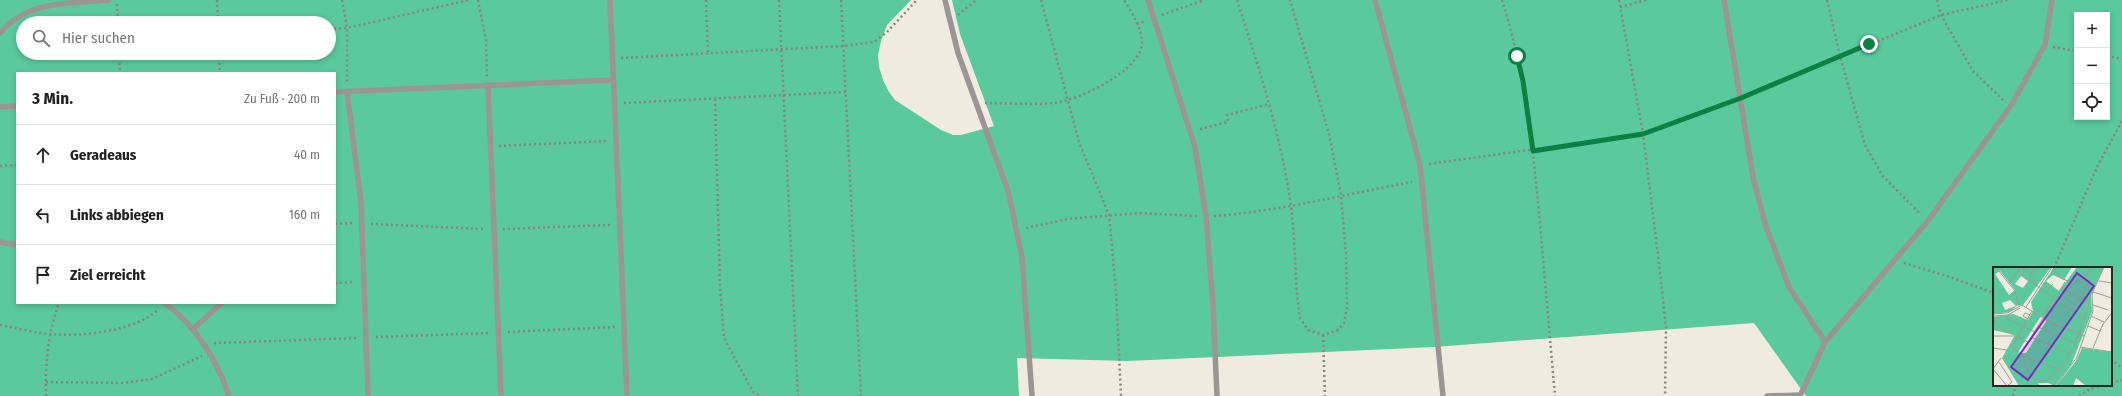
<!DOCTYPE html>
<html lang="de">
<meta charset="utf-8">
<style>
body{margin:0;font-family:"Fira Sans Condensed",sans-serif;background:#f2f2f2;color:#222}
.controls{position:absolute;right:12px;top:12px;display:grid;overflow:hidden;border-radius:0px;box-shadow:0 2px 6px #0003}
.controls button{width:36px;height:36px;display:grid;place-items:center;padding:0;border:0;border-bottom:1px solid #e0e0e0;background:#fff;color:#222;font:20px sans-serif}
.stop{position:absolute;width:12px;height:12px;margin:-9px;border:3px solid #0b8043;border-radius:50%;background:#fff}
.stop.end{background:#0b8043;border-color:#fff;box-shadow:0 1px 4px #0008}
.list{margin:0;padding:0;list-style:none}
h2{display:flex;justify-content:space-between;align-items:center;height:52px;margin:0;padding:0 16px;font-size:17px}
h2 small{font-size:13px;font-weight:400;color:#767676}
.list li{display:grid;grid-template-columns:26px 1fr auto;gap:12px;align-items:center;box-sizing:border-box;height:60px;padding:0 16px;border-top:1px solid #e0e0e0}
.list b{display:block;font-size:15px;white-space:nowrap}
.list em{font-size:13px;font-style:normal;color:#767676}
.icon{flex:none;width:22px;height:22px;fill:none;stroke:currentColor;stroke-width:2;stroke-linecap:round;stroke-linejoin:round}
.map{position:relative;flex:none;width:2122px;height:396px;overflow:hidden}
.search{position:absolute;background:#fff;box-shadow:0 2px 6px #0003;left:16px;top:16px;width:320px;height:44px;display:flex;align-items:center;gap:10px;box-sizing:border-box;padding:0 14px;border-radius:22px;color:#767676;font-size:15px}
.panel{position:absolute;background:#fff;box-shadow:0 2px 6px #0003;left:16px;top:72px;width:320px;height:232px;border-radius:0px}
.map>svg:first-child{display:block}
.forest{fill:#5ac99e;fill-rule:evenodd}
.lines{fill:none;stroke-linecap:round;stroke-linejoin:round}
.path{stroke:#89857e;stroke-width:2.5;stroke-dasharray:2 3;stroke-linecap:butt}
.lane{stroke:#9b9694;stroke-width:5.5}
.route{stroke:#0b8043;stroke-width:5}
.inset-road{fill:none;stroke:#a09d94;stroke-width:1}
.view{fill:#7b2cbf;fill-opacity:0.15;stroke:#7b2cbf;stroke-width:2}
.inset-edge{fill:none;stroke:#292723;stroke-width:2}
</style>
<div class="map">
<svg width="2122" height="396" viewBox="0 0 2122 396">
<rect width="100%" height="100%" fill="#f0ebe0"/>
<!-- forest -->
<path class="forest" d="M0 0H911L887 25 881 41 878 55 879 67 883 80 889 92 895 100 941 130 953 135H961L994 126 960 34 952 0H2122V396H1806L1754 323 1434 347 1127 361 1017 358 1019 396H0ZM2077 15H2107V117H2077ZM23 23H329V53H23ZM17 73H335V303H17ZM1994 268H2111V385H1994Z"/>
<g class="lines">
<!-- path -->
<g class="path">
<path d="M217 0 218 23"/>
<path d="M342 0 347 28V83"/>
<path d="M478 0 486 40 487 77"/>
<path d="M706 0 708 53"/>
<path d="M779 0 798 396"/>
<path d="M841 0 861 396"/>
<path d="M1041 0 1079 142 1109 215 1116 291 1121 396"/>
<path d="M1237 0C1259 68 1281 135 1291 206 1296 243 1294 281 1300 318L1308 330 1323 335 1338 330 1344 323 1347 307 1346 255 1341 195 1329 134 1290 0"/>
<path d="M1502 0C1525 73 1533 148 1540 224 1545 281 1550 339 1555 396"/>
<path d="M1619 0 1643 134 1659 263 1666 328 1665 396"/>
<path d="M1827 0 1840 56 1865 145 1882 175 1921 215"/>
<path d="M1937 0 1941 15 1973 71 2003 100"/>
<path d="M117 4 118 23"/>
<path d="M1620 7 1646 0"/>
<path d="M958 15 976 0"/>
<path d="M1162 15 1204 0"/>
<path d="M1137 24 1146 21"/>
<path d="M329 29 347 28 469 0"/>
<path d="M2053 47 2077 51"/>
<path d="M119 53 120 73"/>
<path d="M219 53 220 73"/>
<path d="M2107 56 2122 59"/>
<path d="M621 58 843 46 874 42 887 32 917 0"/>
<path d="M1748 95 1941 15 2008 0"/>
<path d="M715 99 720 285 724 338 753 392 760 396"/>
<path d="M624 103 846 92"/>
<path d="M985 103C1007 103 1031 105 1053 103 1077 101 1142 71 1142 42 1142 28 1131 12 1124 0"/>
<path d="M1200 129 1228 122 1227 115 1270 104"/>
<path d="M499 146 606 141"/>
<path d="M1429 164 1643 134 1732 101"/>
<path d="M0 166 17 165"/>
<path d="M1214 216C1281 211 1346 194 1412 182"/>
<path d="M335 224 352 223"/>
<path d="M371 224 484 229"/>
<path d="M1026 228 1068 219 1139 213 1197 216"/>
<path d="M503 229 610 225"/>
<path d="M1904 263 1947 276 1994 293"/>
<path d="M2054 268 2097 167 2122 121"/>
<path d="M335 283 354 282"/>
<path d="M0 325C17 328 34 333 51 334 82 337 136 331 159 309"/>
<path d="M508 332 615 327"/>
<path d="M1323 335 1325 396"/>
<path d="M376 337 489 333"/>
<path d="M214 343 357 338"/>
<path d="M2111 359 2122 368"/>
<path d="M46 382 122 383 152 379 202 356"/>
<path d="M2111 383 2122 380"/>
<path d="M46 396C45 364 48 333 59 303"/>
<path d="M2013 396 2016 385"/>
<path d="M2079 396 2090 389 2104 385"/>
</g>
<!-- lane -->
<g class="lane">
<path d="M610 0 627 396"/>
<path d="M945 0 958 53 1008 191 1022 257 1032 396"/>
<path d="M1148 0 1195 147 1206 216 1213 306 1217 396"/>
<path d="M1375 0 1420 165 1443 396"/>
<path d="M1724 0 1753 177 1766 227 1789 287 1825 342"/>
<path d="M0 33C27 0 69 4 109 0"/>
<path d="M488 85 501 396"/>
<path d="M335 92 613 80"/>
<path d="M347 92 361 202 368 396"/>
<path d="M0 107 17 106"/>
<path d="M0 242 17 245"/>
<path d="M165 303C197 327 216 358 229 396"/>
<path d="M194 328 222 303"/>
<path d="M1767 396 1800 395"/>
<path d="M1800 396 1825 342 1927 222 2010 107 2045 45 2052 0"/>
</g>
</g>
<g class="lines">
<!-- route -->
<path class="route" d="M1517 56 1523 81 1533 151 1643 134 1741 98 1869 44"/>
</g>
<!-- overview -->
<g transform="translate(1993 267)">
<rect width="119" height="119" fill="#f0ebe0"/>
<path d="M0 0H58L30 38H25L16 45 0 47ZM7 4 22 23 16 28 2 7ZM28 9 35 14 30 21 22 17ZM17 33 23 39 12 43 9 36ZM61 0H79L71 13 60 8 53 14 66 24 84 0H111L98 28 99 45 78 98 62 119 55 116H45L47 119H26L9 91 22 68 0 63V50L20 47 35 53 40 44 38 35ZM48 49 54 53 33 86H27L25 85ZM89 81 119 85V119H93L83 111 80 119H63L83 94Z" fill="#5ac99e" fill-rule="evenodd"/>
<path class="inset-road" d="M28 0 39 7M61 0 66 10 81 17 91 11 98 0M5 3 22 24 26 39M25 4 57 29 90 51M36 13 42 3 38 0M106 14 119 16M16 16 28 0M69 20 86 31M100 25 119 31M52 26 60 17M65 26 82 38M100 38 115 43M33 40 59 0M79 43 97 14M39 44 19 80 28 86 36 108 45 114H52L66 103 80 82 93 46V32L100 19 93 8M52 46 72 15M0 47 14 46 29 38 58 56 92 69M0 49 15 48 27 41M13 49 15 52 42 65M98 49 111 55M49 50 58 37M0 52 7 61 35 75M35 52 30 49 32 46 37 48M95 59 107 64M45 60 81 76M0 69H21M38 70 77 87M87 80 119 85M0 81 14 83M100 81 110 57 119 46M28 86 50 51M29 89 65 102M6 95 19 115 14 119M0 102 14 119M0 102 8 91M63 119 84 90 100 44 99 27 111 0"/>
<path class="view" d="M84 6 101 19 35 113 18 100Z"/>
<rect width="119" height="119" class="inset-edge"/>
</g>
</svg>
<div class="controls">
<button>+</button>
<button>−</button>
<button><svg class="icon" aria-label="locate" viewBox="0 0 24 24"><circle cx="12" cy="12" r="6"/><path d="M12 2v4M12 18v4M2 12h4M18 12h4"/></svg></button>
</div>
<div class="stop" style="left:1517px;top:56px"></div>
<div class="stop end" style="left:1869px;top:44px"></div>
<div class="search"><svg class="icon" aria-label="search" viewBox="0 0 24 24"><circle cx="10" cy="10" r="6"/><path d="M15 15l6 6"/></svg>Hier suchen</div>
<section class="panel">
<h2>3 Min.<small>Zu Fuß · 200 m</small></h2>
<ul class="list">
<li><svg class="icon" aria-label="ahead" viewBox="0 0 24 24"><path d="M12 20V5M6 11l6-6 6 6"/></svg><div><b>Geradeaus</b></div><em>40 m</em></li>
<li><svg class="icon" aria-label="left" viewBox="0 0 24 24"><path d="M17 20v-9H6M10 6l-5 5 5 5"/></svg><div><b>Links abbiegen</b></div><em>160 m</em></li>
<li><svg class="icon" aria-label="arrive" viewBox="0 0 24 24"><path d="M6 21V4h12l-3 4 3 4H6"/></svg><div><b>Ziel erreicht</b></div></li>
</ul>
</section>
</div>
